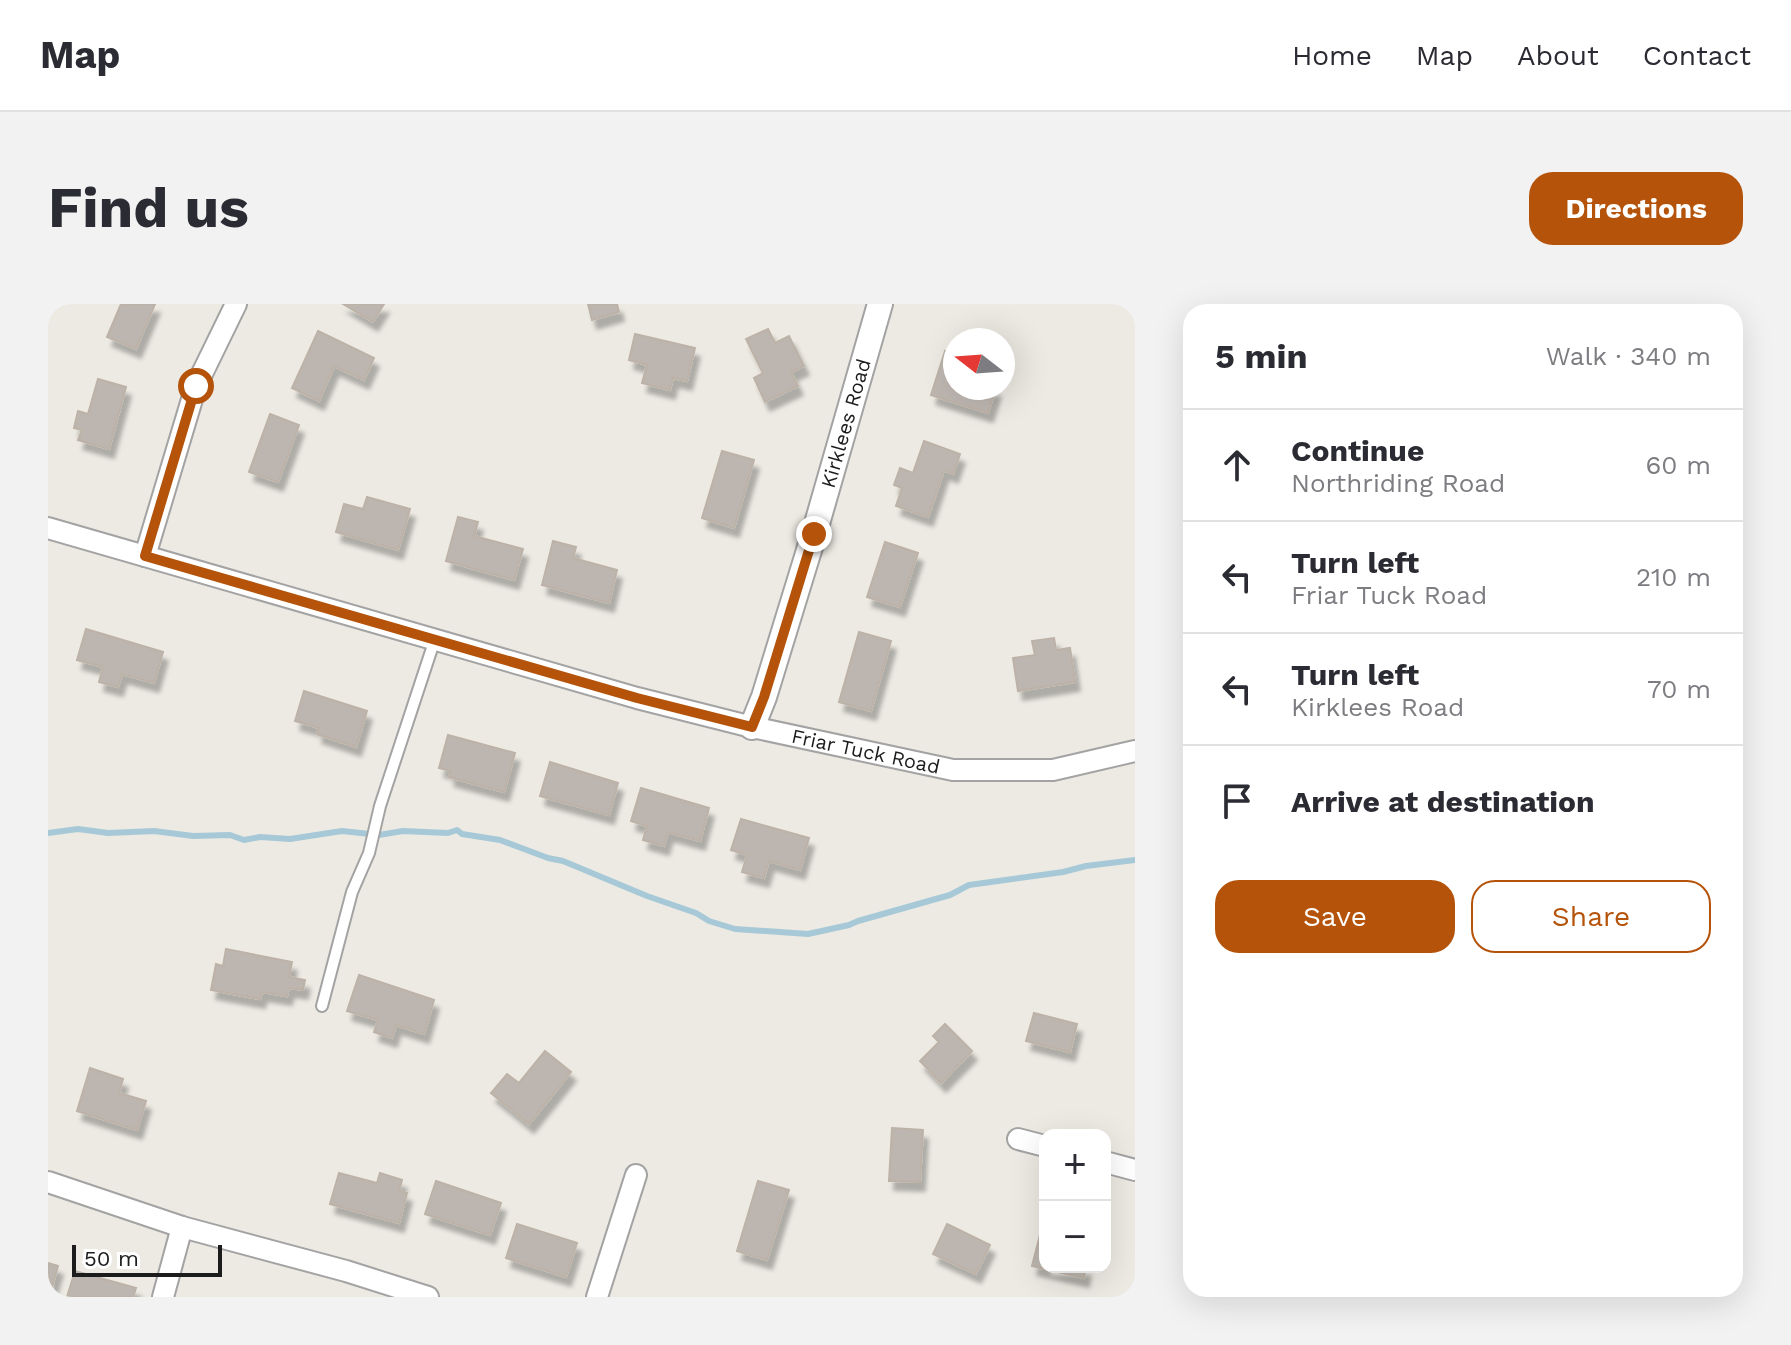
<!DOCTYPE html>
<meta charset="utf-8">
<style>
body{margin:0;font-family:"Work Sans",sans-serif;background:#f2f2f3;color:#2b2b33}
.controls{position:absolute;right:24px;bottom:24px;display:grid;overflow:hidden;border-radius:16px;box-shadow:0 8px 32px #0002}
.controls button{width:72px;height:72px;display:grid;place-items:center;padding:0;border:0;border-bottom:2px solid #e1e1e2;background:#fff;color:#2b2b33;font:40px sans-serif}
.compass{position:absolute;left:895px;top:24px;width:72px;height:72px;border-radius:50%;background:#fff;box-shadow:0 8px 32px #0002;rotate:287deg}
.scale{position:absolute;left:24px;bottom:20px;width:150px;box-sizing:border-box;padding-left:8px;border:4px solid #1c1c1c;border-top:0;font-size:22px;line-height:28px;white-space:nowrap;color:#1c1c1c;-webkit-text-stroke:6px #fff;paint-order:stroke}
.stop{position:absolute;width:24px;height:24px;margin:-18px;border:6px solid #b45309;border-radius:50%;background:#fff}
.stop.end{background:#b45309;border-color:#fff;box-shadow:0 2px 8px #0008}
.list{margin:0;padding:0;list-style:none}
h2{display:flex;justify-content:space-between;align-items:center;height:104px;margin:0;padding:0 32px;font-size:34px}
h2 small{font-size:26px;font-weight:400;color:#7c7c81}
.list li{display:grid;grid-template-columns:52px 1fr auto;gap:24px;align-items:center;box-sizing:border-box;height:112px;padding:0 32px;border-top:2px solid #e1e1e2}
.list b{display:block;font-size:30px;white-space:nowrap}
.list p{margin:0;font-size:26px;white-space:nowrap;color:#7c7c81}
.list em{font-size:26px;font-style:normal;color:#7c7c81}
.actions{display:flex;gap:16px;padding:24px 32px}
.actions a{flex:1;padding:18px 0;border:2px solid #b45309;border-radius:24px;text-align:center;font-size:28px;color:#b45309}
.actions .main{background:#b45309;color:#fff}
.icon{flex:none;width:44px;height:44px;fill:none;stroke:currentColor;stroke-width:2;stroke-linecap:round;stroke-linejoin:round}
.map{position:relative;flex:none;width:1087px;height:993px;overflow:hidden;border-radius:24px}
header{display:flex;align-items:center;gap:48px;box-sizing:border-box;height:112px;padding:0 40px;background:#fff;border-bottom:2px solid #e1e1e2}
header strong{font-size:38px}
nav{display:flex;gap:44px;margin-inline-start:auto;font-size:28px}
.intro{display:flex;align-items:center;justify-content:space-between;box-sizing:border-box;height:192px;padding:0 48px}
h1{margin:0;font-size:56px}
.button{padding:20px 36px;border-radius:24px;background:#b45309;color:#fff;font-size:28px;font-weight:700}
main{display:flex;gap:48px;padding:0 48px}
aside{flex:1;background:#fff;border-radius:24px;box-shadow:0 8px 32px #0002}
.map>svg:first-child{display:block}
.lines{fill:none;stroke-linecap:round;stroke-linejoin:round}
.stream{stroke:#a7c9d7;stroke-width:6}
.building{fill:#bdb6b0;stroke:#bdb2a7;stroke-width:2;filter:url(#shadow)}
.service-casing{stroke:#a3a3a3;stroke-width:14}
.minor-casing{stroke:#a3a3a3;stroke-width:24}
.tertiary-casing{stroke:#a3a3a3;stroke-width:28}
.service{stroke:#fff;stroke-width:10}
.minor{stroke:#fff;stroke-width:20}
.tertiary{stroke:#fff;stroke-width:24}
.route{stroke:#b45309;stroke-width:10}
.labels{text-anchor:middle;dominant-baseline:central;stroke-width:6;stroke-linejoin:round;paint-order:stroke}
.street-label{font-size:20px;fill:#1c1c1c;stroke:#fff}
</style>
<header>
<strong>Map</strong>
<nav><a>Home</a><a>Map</a><a>About</a><a>Contact</a></nav>
</header>
<div class="intro"><h1>Find us</h1><a class="button">Directions</a></div>
<main>
<div class="map">
<svg width="1087" height="993" viewBox="0 0 1087 993">
<defs>
<filter id="shadow"><feDropShadow dx="5" dy="9" stdDeviation="2" flood-color="#0004"/></filter>
</defs>
<rect width="100%" height="100%" fill="#edeae3"/>
<g class="lines">
<!-- stream -->
<path class="stream" d="M0 529 30 525 60 529 106 527 145 532 182 531 196 536 212 533 242 535 294 527 331 531 355 527 400 529 409 526 414 530 452 536 500 554 515 557 599 592 648 609 661 617 687 625 760 630 801 621 810 617 902 591 921 581 1015 568 1038 562 1087 556"/>
</g>
<!-- building -->
<g class="building">
<path d="M73 0H107L88 45 59 33Z"/>
<path d="M295 0H336L325 18Z"/>
<path d="M540 0H569L571 8 544 16Z"/>
<path d="M720 25 727 39 741 32 756 62 743 68 750 82 717 98 706 74 715 69 698 35Z"/>
<path d="M270 27 326 54 316 76 286 62 271 97 244 84Z"/>
<path d="M587 30 647 44 639 77 625 74 622 86 594 79 599 61 581 56Z"/>
<path d="M907 40V84H948L940 109 883 91 897 47 904 49Z"/>
<path d="M50 75 78 83 61 145 30 136 34 126 26 124 30 107 40 110Z"/>
<path d="M222 110 251 121 230 178 201 168Z"/>
<path d="M876 137 912 150 905 170 896 166 880 213 848 202 854 184 846 181 852 164 865 169Z"/>
<path d="M674 147 706 156 686 224 654 214Z"/>
<path d="M319 193 362 205 350 246 288 228 296 200 315 205Z"/>
<path d="M410 213 430 218 426 232 475 245 466 276 398 257Z"/>
<path d="M505 237 528 243 525 254 569 266 561 299 494 281Z"/>
<path d="M837 238 870 249 852 303 819 293Z"/>
<path d="M38 325 115 348 106 379 74 370 70 383 51 378 55 363 29 356Z"/>
<path d="M811 328 843 337 823 407 791 398Z"/>
<path d="M1006 334 1008 346 1022 344 1027 378 970 387 965 354 987 351 984 337Z"/>
<path d="M256 387 319 407 308 443 269 430 271 424 247 417Z"/>
<path d="M400 431 467 449 456 488 401 473 403 467 391 464Z"/>
<path d="M502 458 570 479 561 511 492 492Z"/>
<path d="M593 484 661 504 652 537 620 528 616 542 595 536 599 522 583 517Z"/>
<path d="M693 515 761 534 752 566 721 557 716 574 694 568 699 551 683 546Z"/>
<path d="M178 645 244 658 241 673 257 676 255 686 241 684 239 692 214 688 212 695 163 686 168 660 175 662Z"/>
<path d="M311 671 386 696 376 730 348 721 344 734 326 728 330 716 299 707Z"/>
<path d="M986 709 1029 720 1022 748 978 737Z"/>
<path d="M897 720 924 747 893 779 872 757 891 738 885 732Z"/>
<path d="M497 747 523 768 481 820 443 789 459 770 471 779Z"/>
<path d="M42 764 75 775 71 789 98 797 89 826 29 807Z"/>
<path d="M844 824 875 826 872 878 841 877Z"/>
<path d="M291 869 329 879 332 869 354 876 351 887 359 889 351 919 282 900Z"/>
<path d="M388 877 453 899 442 931 377 910Z"/>
<path d="M710 877 741 886 719 956 689 947Z"/>
<path d="M469 920 529 939 518 973 458 954Z"/>
<path d="M899 920 942 941 928 970 885 950Z"/>
<path d="M992 931 997 932V963H1038L1036 974 984 962Z"/>
<path d="M0 959 10 962 1 993H0Z"/>
<path d="M27 967 88 984 85 993H19Z"/>
</g>
<g class="lines">
<defs>
<path id="service" d="M274 702 304 588 321 549 332 502 387 335"/>
<g id="minor">
<path id="s1" d="M0 224 589 394 704 423 905 466H1005L1087 447"/>
<path d="M97 252 148 82 188 0"/>
<path d="M970 835 997 842"/>
<path d="M1057 858 1087 866"/>
<path d="M0 878 134 923 298 967 380 993"/>
<path d="M115 993 134 923"/>
<path d="M549 993 588 871"/>
</g>
<g id="tertiary">
<path id="s2" d="M704 423 716 393 766 230 832 0"/>
</g>
</defs>
<!-- service casing -->
<use href="#service" class="service-casing"/>
<!-- minor casing -->
<use href="#minor" class="minor-casing"/>
<!-- tertiary casing -->
<use href="#tertiary" class="tertiary-casing"/>
<!-- service -->
<use href="#service" class="service"/>
<!-- minor -->
<use href="#minor" class="minor"/>
<!-- tertiary -->
<use href="#tertiary" class="tertiary"/>
</g>
<g class="lines">
<!-- route -->
<path class="route" d="M148 82 97 252 589 394 704 423 716 393 766 230"/>
</g>
<g class="labels">
<!-- street labels -->
<g class="street-label">
<text stroke="none"><textPath href="#s2" startOffset="318">Kirklees Road</textPath></text>
<text stroke="none"><textPath href="#s1" startOffset="848">Friar Tuck Road</textPath></text>
</g>
</g>
</svg>
<div class="controls">
<button>+</button>
<button>−</button>
</div>
<svg class="compass" viewBox="-18 -18 36 36"><path d="M0-13l5 13h-10z" fill="#e53935"/><path d="M0 13l5-13h-10z" fill="#7c7c81"/></svg>
<div class="scale">50 m</div>
<div class="stop" style="left:148px;top:82px"></div>
<div class="stop end" style="left:766px;top:230px"></div>
</div>
<aside>
<h2>5 min<small>Walk · 340 m</small></h2>
<ul class="list">
<li><svg class="icon" aria-label="ahead" viewBox="0 0 24 24"><path d="M12 20V5M6 11l6-6 6 6"/></svg><div><b>Continue</b><p>Northriding Road</p></div><em>60 m</em></li>
<li><svg class="icon" aria-label="left" viewBox="0 0 24 24"><path d="M17 20v-9H6M10 6l-5 5 5 5"/></svg><div><b>Turn left</b><p>Friar Tuck Road</p></div><em>210 m</em></li>
<li><svg class="icon" aria-label="left" viewBox="0 0 24 24"><path d="M17 20v-9H6M10 6l-5 5 5 5"/></svg><div><b>Turn left</b><p>Kirklees Road</p></div><em>70 m</em></li>
<li><svg class="icon" aria-label="arrive" viewBox="0 0 24 24"><path d="M6 21V4h12l-3 4 3 4H6"/></svg><div><b>Arrive at destination</b></div></li>
</ul>
<div class="actions"><a class="main">Save</a><a>Share</a></div>
</aside>
</main>
